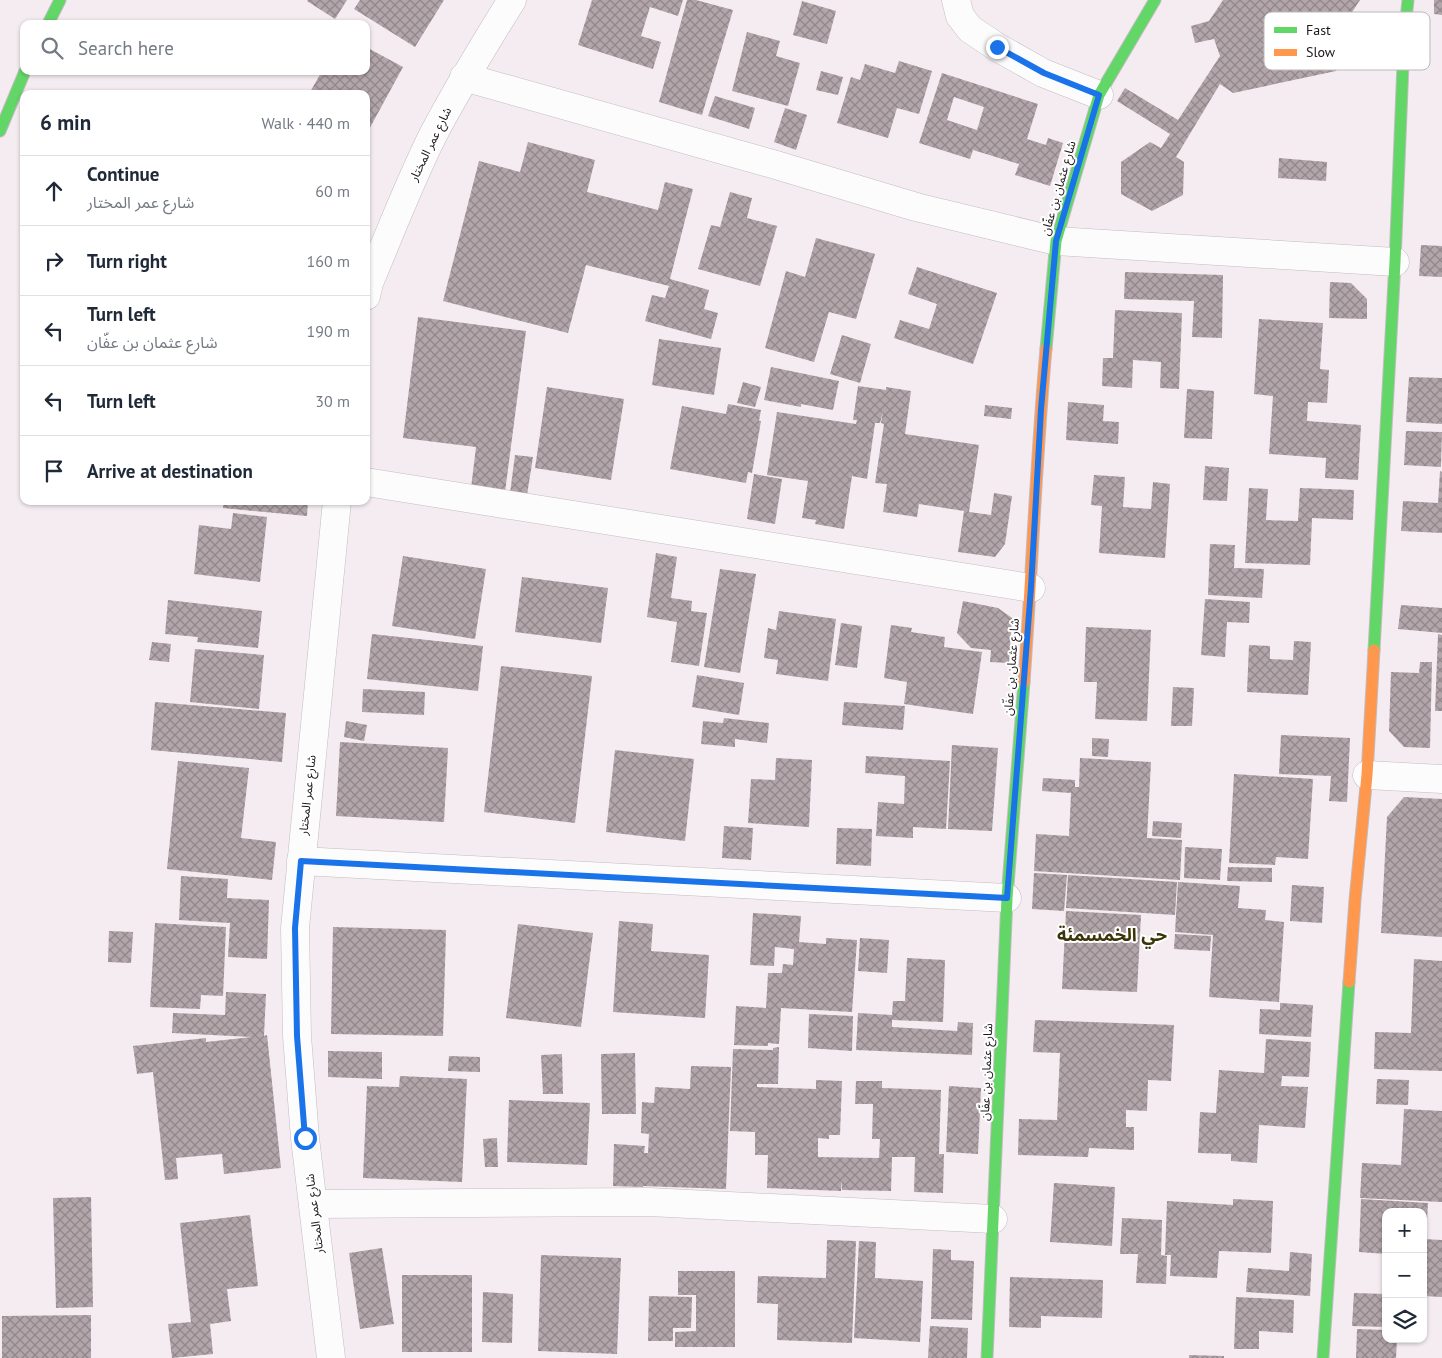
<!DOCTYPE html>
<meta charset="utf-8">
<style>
body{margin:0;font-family:"PT Sans","Noto Sans Arabic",sans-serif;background:#f2f2f3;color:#1f2937}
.controls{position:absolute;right:15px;bottom:15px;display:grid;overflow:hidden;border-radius:10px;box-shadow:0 1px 4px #0004}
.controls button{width:45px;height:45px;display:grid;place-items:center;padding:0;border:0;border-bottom:1px solid #e0e1e3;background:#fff;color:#1f2937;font:25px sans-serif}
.stop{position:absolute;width:15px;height:15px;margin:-11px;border:4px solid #1a73e8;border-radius:50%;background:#fff}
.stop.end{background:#1a73e8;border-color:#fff;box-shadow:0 1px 5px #0008}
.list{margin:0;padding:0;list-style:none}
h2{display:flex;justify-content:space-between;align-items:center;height:65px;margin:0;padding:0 20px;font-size:21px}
h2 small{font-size:16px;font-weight:400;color:#747a83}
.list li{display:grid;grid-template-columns:32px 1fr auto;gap:15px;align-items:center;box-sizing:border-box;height:70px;padding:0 20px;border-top:1px solid #e0e1e3}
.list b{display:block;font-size:19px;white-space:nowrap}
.list p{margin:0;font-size:16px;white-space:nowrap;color:#747a83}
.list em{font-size:16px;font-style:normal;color:#747a83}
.icon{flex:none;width:28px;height:28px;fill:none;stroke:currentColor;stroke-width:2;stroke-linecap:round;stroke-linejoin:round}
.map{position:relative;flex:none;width:1442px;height:1358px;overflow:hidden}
.search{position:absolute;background:#fff;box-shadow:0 1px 4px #0004;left:20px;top:20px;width:350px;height:55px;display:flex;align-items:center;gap:12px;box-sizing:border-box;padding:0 18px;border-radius:10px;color:#747a83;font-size:19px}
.panel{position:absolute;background:#fff;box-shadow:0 1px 4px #0004;left:20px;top:90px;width:350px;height:415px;border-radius:10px}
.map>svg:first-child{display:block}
.building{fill:url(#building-cross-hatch);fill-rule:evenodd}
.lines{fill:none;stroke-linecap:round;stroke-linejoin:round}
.street-casing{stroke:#c2bcc0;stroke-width:29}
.fast-casing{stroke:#c2bcc0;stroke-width:13}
.slow-casing{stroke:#c2bcc0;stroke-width:13}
.street{stroke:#fdfcfd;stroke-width:28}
.fast{stroke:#63d668;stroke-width:11}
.slow{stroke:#ff974d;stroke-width:11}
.route{stroke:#1a73e8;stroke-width:6}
.labels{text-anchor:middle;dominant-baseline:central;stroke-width:4;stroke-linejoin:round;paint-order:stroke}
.street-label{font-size:12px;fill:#1b161a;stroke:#fff}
.district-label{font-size:18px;font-weight:bold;fill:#3c3409;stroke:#fff}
.key{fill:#fff;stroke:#bbb9ba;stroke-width:1}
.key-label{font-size:14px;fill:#1b161a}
</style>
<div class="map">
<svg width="1442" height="1358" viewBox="0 0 1442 1358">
<defs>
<pattern id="building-cross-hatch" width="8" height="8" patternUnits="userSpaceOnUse" patternTransform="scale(1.25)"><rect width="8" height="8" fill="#b3a6ab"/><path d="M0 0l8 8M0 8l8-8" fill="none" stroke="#91868a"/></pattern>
</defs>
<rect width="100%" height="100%" fill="#f4ecf1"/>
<!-- building -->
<g class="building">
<path d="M308 0H347L335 19 307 1Z"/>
<path d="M360 0H444L415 47 354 9Z"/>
<path d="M592 0H683L678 16 650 7 641 36 661 42 653 69 578 45Z"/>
<path d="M687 0H696L733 10 702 115 659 102Z"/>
<path d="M1223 0H1360L1347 20 1361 31 1336 71 1233 93 1220 84 1176 157 1184 162 1183 195 1152 211 1121 194V162L1150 142 1161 148 1170 134 1117 101 1125 88 1178 120 1220 56 1214 39 1195 43 1191 26 1209 21Z"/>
<path d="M1434 0H1442V15L1434 14Z"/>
<path d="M802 1 836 11 827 44 793 35Z"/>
<path d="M747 32 780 41 776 56 800 63 788 106 732 91Z"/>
<path d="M366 47 403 67 366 135V94H309L322 71H366Z"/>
<path d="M899 61 932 71 919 114 897 108 888 138 837 123 851 77 860 80 865 64 895 73Z"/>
<path d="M821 71 843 77 838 95 816 90Z"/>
<path d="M942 73 1038 104 1027 139 1046 145 1048 138 1063 143 1050 186 1015 175 1019 164 973 150 970 159 919 143ZM954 97 984 107 977 130 947 120Z"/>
<path d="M715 96 755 108 749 129 708 116Z"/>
<path d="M785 108 807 115 796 150 774 142Z"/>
<path d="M528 142 595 160 587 192 658 210 665 182 693 189 670 279 709 290 704 309 718 313 711 339 645 321 652 295 665 298 669 286 586 265 568 333 443 301 479 161 520 172Z"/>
<path d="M1279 158 1327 162 1326 181 1278 178Z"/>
<path d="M730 192 752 198 747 218 777 226 760 286 698 269 711 225 720 227Z"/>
<path d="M816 238 875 254 856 319 829 312 814 362 765 348 786 271 805 277Z"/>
<path d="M1421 245 1442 246V277L1419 276Z"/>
<path d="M917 267 997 293 973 364 894 338 900 320 929 329 937 304 908 294Z"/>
<path d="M1125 272 1223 275 1222 338 1192 337 1194 301 1124 299Z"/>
<path d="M1330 282 1351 283 1367 299V319L1329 318Z"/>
<path d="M1115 310 1182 313 1179 389 1160 388 1161 362 1133 360 1132 388 1102 386 1103 358H1113Z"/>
<path d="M418 317 526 331 505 492 471 488 476 447 403 438Z"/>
<path d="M1259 319 1323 323 1320 369 1329 370 1327 403 1308 402 1307 421 1361 425 1358 480 1325 478 1326 458 1269 454 1273 396 1254 394Z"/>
<path d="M842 335 871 344 860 383 830 374Z"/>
<path d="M659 339 721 348 714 395 652 385Z"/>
<path d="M771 367 839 381 833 410 801 404V407L764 400Z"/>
<path d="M1409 377 1442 378V424L1406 422Z"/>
<path d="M743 382 761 387 755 407 737 403Z"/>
<path d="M858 386 886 390V387L911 391 905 434 979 445 969 512 991 515 994 493 1012 496 1005 544 995 557 958 552 964 511 919 504 917 517 883 512 887 484 875 483 884 424 881 423 883 411 880 423H875L867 479 852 476 844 529 815 524 816 520 802 518 808 481 767 475 777 412 856 424 857 420H853Z"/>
<path d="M547 387 624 399 611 480 535 468Z"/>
<path d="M1187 389 1214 391 1212 439 1184 438Z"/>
<path d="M1068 402 1104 405 1103 421 1119 422 1118 444 1066 440Z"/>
<path d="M728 404 761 410 759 421H761L752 473 748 472 746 483 670 469 682 406 726 414Z"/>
<path d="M985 405 1012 408 1011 419 984 416Z"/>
<path d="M1406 431 1442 432 1441 467 1404 465Z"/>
<path d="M515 455 533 457 527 495 510 493Z"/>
<path d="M1205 466 1229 468 1227 501 1203 500Z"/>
<path d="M1440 471 1442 472V533L1401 531 1403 501 1438 503Z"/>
<path d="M754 474 782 479 775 524 747 519Z"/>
<path d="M1094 475 1125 477 1123 507 1151 509 1153 482 1170 484 1165 558 1099 553 1102 506 1091 505Z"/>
<path d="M1249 488 1268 489 1266 520 1298 521 1300 488 1354 490 1353 520 1312 518 1310 565 1245 563Z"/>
<path d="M224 501H308L307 516 223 508Z"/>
<path d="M233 513 267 517 260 582 194 574 199 525 231 529Z"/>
<path d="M1210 544 1235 545 1234 568 1264 569 1262 598 1208 595Z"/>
<path d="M656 553 677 557 671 598 692 601 691 611 707 613 699 666 671 662 677 622 647 617Z"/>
<path d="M403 556 486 569 475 639 392 626Z"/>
<path d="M720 569 756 574 740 673 704 667Z"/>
<path d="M522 577 608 588 601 643 515 632Z"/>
<path d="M1205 599 1250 602 1249 623 1227 622 1225 657 1201 655Z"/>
<path d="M168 600 262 611 258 648 197 642 198 637 165 634Z"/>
<path d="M963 601 998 608 1012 618 1009 663 990 662 991 650 971 648 957 633Z"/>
<path d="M1401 605 1442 608V633L1398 629Z"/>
<path d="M779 611 836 619 828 681 776 674 778 660 764 658 768 628 776 630Z"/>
<path d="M841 623 862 626 857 668 835 665Z"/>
<path d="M891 625 912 628 911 632 945 637 944 647 982 652 973 714 904 704 907 682 884 678Z"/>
<path d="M1086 627 1151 630 1147 721 1095 719 1097 682H1084Z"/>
<path d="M372 634 483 646 478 691 367 679Z"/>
<path d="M1438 634 1442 635V711H1435Z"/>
<path d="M1294 641 1311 642 1308 695 1247 692 1249 645 1270 646V659L1293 660Z"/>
<path d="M152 642 171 644 169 662 149 660Z"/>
<path d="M195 649 264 655 259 709 190 702Z"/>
<path d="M1420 662H1432L1430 748 1404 747 1389 731 1391 672 1419 673Z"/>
<path d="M501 666 592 676 575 823 484 812Z"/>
<path d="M697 675 744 683 739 715 692 707Z"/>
<path d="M1173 687 1194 688 1192 726H1171Z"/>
<path d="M363 689 425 692 424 715 362 712Z"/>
<path d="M155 702 286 713 282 762 151 750Z"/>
<path d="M844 702 905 706 903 730 842 725Z"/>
<path d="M724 718 769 723 767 743 735 739V747L701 744 703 721 723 723Z"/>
<path d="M346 721 367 725 364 741 344 737Z"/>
<path d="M1281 735 1350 738 1347 802 1329 801 1331 776 1279 774Z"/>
<path d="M1092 738 1109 739 1108 757 1092 756Z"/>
<path d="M340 742 448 748 444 822 336 816Z"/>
<path d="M952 745 998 748 992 831 948 829Z"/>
<path d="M615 750 694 759 685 841 606 832Z"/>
<path d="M866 756 950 761 946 829 913 827V838L876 836 878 802 904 804 905 776 865 773Z"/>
<path d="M776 758 812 760 809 827 748 823 751 779 775 780Z"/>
<path d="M1080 758 1151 762 1147 838 1182 840 1180 880 1034 871 1036 834 1069 836 1071 793 1042 791 1043 778 1075 780V787H1079Z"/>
<path d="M178 761 249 768 241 838 276 842 272 880 167 869Z"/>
<path d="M1234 774 1313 779 1308 859 1276 857 1275 865 1229 863Z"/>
<path d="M1404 797 1442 799V937L1381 933 1387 817Z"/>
<path d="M1153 821 1182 823 1181 838 1152 836Z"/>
<path d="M724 826 753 828 751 860 722 858Z"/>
<path d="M837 828 872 829 871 866 836 864Z"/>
<path d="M1185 847 1222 849 1220 880 1184 878Z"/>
<path d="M1228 867 1272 868V882L1227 881Z"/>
<path d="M1034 873 1067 875 1064 911 1032 909Z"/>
<path d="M1068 875 1177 882 1175 915 1066 908Z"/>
<path d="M181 876 228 879 227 898 269 900 267 959 228 957 230 923 179 920Z"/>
<path d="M1178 882 1240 886 1238 908 1266 910 1265 920 1284 922 1279 1002 1209 997 1213 935 1175 932Z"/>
<path d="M1292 885 1324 887 1322 923 1290 921Z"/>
<path d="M1066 911 1141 915 1137 992 1062 989Z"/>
<path d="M753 913 801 916 799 942 826 944V938L857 940 852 1012 781 1008 779 1044 768 1043V1046L734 1045 736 1006 766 1008 768 973H782L783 964 793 965 794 949 775 947 774 966 750 965Z"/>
<path d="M619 921 653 924 651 951 709 955 705 1018 613 1012Z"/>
<path d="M155 923 226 927 223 996 201 995 200 1009 150 1007Z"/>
<path d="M518 924 593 933 581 1027 506 1018Z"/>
<path d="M333 927 446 930 443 1036 331 1034Z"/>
<path d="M109 931 133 932 131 963 108 962Z"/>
<path d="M1175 934 1211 936 1210 951 1174 949Z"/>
<path d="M860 938 889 940 887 973 858 971Z"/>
<path d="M907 958 945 960 943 1022 892 1020V1027L957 1031 958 1022 973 1023 972 1055 856 1050 858 1013 892 1015 893 1001H905Z"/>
<path d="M1414 959 1442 961V1071L1374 1069 1375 1032 1411 1033Z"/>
<path d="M226 992 266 994 264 1036 267 1035 281 1168 224 1174 222 1154 176 1158 178 1179 165 1180 153 1072 137 1074 133 1046 206 1038V1042L252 1037 172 1033 173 1013 225 1015Z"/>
<path d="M1280 1003 1313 1005 1311 1037 1259 1034 1260 1009 1280 1010Z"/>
<path d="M809 1014 853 1016 852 1051 808 1048Z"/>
<path d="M1035 1020 1174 1025 1171 1081 1148 1080 1147 1111 1126 1110V1127H1134V1150L1089 1148 1088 1157 1018 1155 1019 1119 1057 1120 1060 1053 1033 1052Z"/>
<path d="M1266 1039 1311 1042 1309 1077 1282 1076 1281 1086 1308 1087 1305 1128 1259 1125 1257 1163 1231 1161V1154L1198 1153 1200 1112 1216 1113 1219 1070 1264 1073Z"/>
<path d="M779 1047 778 1084H757V1087L816 1089V1080L842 1081 840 1135H829V1139L818 1138V1157L879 1158 880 1139H872L873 1104H855L856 1081H882V1088L941 1090 939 1154H944L943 1193 914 1192 915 1157H892L891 1191 842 1190 841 1180V1191L767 1188 768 1155H755V1132L730 1131 733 1049 773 1050V1048Z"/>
<path d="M328 1051 382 1052V1079L328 1077Z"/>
<path d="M635 1053 636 1114H602L601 1054Z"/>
<path d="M562 1054 563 1094H543L541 1055Z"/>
<path d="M449 1056 480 1057V1072L448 1071Z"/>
<path d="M691 1066 731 1067 726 1189 643 1186V1187L613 1186 614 1144 645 1146 644 1153H648L649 1134 641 1133 642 1102 654 1103 655 1087 690 1089Z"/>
<path d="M400 1076 467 1079 462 1182 363 1178 367 1086 399 1087Z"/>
<path d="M1377 1079 1409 1080 1408 1105 1376 1104Z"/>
<path d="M949 1086 981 1088 978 1154 946 1152Z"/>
<path d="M509 1100 590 1103 587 1165 507 1162Z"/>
<path d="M1404 1109 1442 1111V1202L1360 1198 1362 1163 1401 1165Z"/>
<path d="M497 1138 498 1167H485L483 1139Z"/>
<path d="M1054 1183 1115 1187 1112 1246 1050 1242Z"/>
<path d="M91 1197 93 1307 56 1308 53 1198Z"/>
<path d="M1233 1199 1273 1201 1271 1253 1219 1251 1217 1278 1170 1276 1171 1255H1165L1167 1201 1233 1205Z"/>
<path d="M1361 1199 1428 1203 1427 1220H1423V1212H1386V1254L1359 1252Z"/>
<path d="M250 1215 258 1286 227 1289 231 1321 210 1324 213 1354 172 1358 168 1324 191 1322 180 1223Z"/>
<path d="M1122 1218 1162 1220 1161 1255 1167 1256 1166 1284 1136 1283 1138 1254H1120Z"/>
<path d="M1423 1239 1442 1240V1297L1423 1296Z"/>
<path d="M827 1240 856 1241 852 1343 777 1340 778 1304 757 1303 758 1276 826 1278Z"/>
<path d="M859 1241 876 1242 875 1278 923 1281 920 1342 854 1338Z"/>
<path d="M382 1248 394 1324 360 1329 349 1253Z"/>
<path d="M933 1249 951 1250V1260L974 1261 972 1320 931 1319Z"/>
<path d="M1290 1252 1312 1254 1310 1296 1246 1292 1248 1268 1289 1271Z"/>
<path d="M541 1255 621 1258 617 1354 538 1351Z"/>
<path d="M678 1271H735V1347H675V1332L696 1331V1295H678Z"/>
<rect x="402" y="1275" width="70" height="77"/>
<path d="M1010 1277 1103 1280 1102 1318 1041 1316V1328L1009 1327Z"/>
<path d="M483 1292 513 1294 512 1343 482 1342Z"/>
<path d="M1354 1293 1386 1294V1327L1352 1326Z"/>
<path d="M649 1296 692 1297 691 1328H673V1341H648Z"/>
<path d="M1236 1297 1294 1300 1293 1333 1259 1331V1349H1234Z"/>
<path d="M91 1315V1358H2V1316Z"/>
<path d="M930 1326 968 1328 967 1358H928Z"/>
<path d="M1357 1329 1386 1330V1339H1397L1396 1358H1356Z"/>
<path d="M1189 1355 1224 1356V1358H1189Z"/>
</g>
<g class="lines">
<defs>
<g id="street">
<path d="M956 0 960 16 970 29 997 47 1043 73 1099 95"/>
<path d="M464 77 776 165 916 207 1056 241 1395 262"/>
<path d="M366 296 369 283C390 233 409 183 433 135 457 89 484 45 512 0"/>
<path d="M366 482 1031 588"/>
<path d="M1367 775 1442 779"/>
<path d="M301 861 1007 898"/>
<path d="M313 1204 649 1202 993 1219"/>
<path d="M331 1358 305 1138 297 1036 295 928 337 501"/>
</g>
<g id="fast">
<path d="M48 24 60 0"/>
<path d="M0 131 25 71"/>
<path d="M1046 349 1056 241 1099 95 1155 0"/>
<path d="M1374 650 1395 262 1404 39 1408 0"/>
<path d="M987 1358 1007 898 1024 682"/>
<path d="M1323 1358 1349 982"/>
</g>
<g id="slow">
<path d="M1024 682C1032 571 1036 460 1046 349"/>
<path d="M1349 982 1355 900 1367 775 1374 650"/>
</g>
</defs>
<!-- street casing -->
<use href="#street" class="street-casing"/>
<!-- fast casing -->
<use href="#fast" class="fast-casing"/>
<!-- slow casing -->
<use href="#slow" class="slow-casing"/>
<!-- street -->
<use href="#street" class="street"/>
<!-- fast -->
<use href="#fast" class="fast"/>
<!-- slow -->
<use href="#slow" class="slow"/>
</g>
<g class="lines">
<!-- route -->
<path class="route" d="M305 1138 297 1036 295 928 301 861 1007 898 1031 588 1041 409 1056 241 1099 95 1044 73 997 47"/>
</g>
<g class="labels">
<!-- street labels -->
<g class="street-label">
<text transform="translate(430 144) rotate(-64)">شارع عمر المختار</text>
<text transform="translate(1058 188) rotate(-74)">شارع عثمان بن عفّان</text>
<text transform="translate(1011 667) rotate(-86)">شارع عثمان بن عفّان</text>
<text transform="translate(307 795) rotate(-84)">شارع عمر المختار</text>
<text transform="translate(986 1072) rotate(-88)">شارع عثمان بن عفّان</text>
<text transform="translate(314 1214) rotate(-97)">شارع عمر المختار</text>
</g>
<!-- district labels -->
<g class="district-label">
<text x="1112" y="934">حي الخمسمئة</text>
</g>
</g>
<!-- legend -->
<rect x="1264" y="12" width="166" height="58" rx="8" class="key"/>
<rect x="1274" y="27" width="23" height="6" fill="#63d668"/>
<rect x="1274" y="49" width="23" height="7" fill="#ff974d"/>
<g class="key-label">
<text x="1306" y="35">Fast</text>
<text x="1306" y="57">Slow</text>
</g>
</svg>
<div class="controls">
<button>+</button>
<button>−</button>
<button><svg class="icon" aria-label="layers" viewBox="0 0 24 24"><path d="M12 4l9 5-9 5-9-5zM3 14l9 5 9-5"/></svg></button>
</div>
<div class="stop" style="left:305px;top:1138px"></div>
<div class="stop end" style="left:997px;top:47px"></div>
<div class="search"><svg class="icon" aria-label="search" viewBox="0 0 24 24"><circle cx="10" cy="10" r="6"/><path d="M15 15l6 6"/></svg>Search here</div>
<section class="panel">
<h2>6 min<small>Walk · 440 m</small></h2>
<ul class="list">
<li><svg class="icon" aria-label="ahead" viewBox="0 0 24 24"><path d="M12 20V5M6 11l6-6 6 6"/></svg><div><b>Continue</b><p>شارع عمر المختار</p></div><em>60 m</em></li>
<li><svg class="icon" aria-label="right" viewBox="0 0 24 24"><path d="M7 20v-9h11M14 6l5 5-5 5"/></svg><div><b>Turn right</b></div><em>160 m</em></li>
<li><svg class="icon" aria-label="left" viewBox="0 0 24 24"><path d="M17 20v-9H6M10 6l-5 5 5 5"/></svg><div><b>Turn left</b><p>شارع عثمان بن عفّان</p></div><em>190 m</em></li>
<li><svg class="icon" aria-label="left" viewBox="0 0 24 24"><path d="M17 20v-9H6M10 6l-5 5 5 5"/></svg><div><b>Turn left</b></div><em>30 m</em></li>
<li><svg class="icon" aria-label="arrive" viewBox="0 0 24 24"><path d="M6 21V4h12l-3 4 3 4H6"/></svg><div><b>Arrive at destination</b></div></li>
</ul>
</section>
</div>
